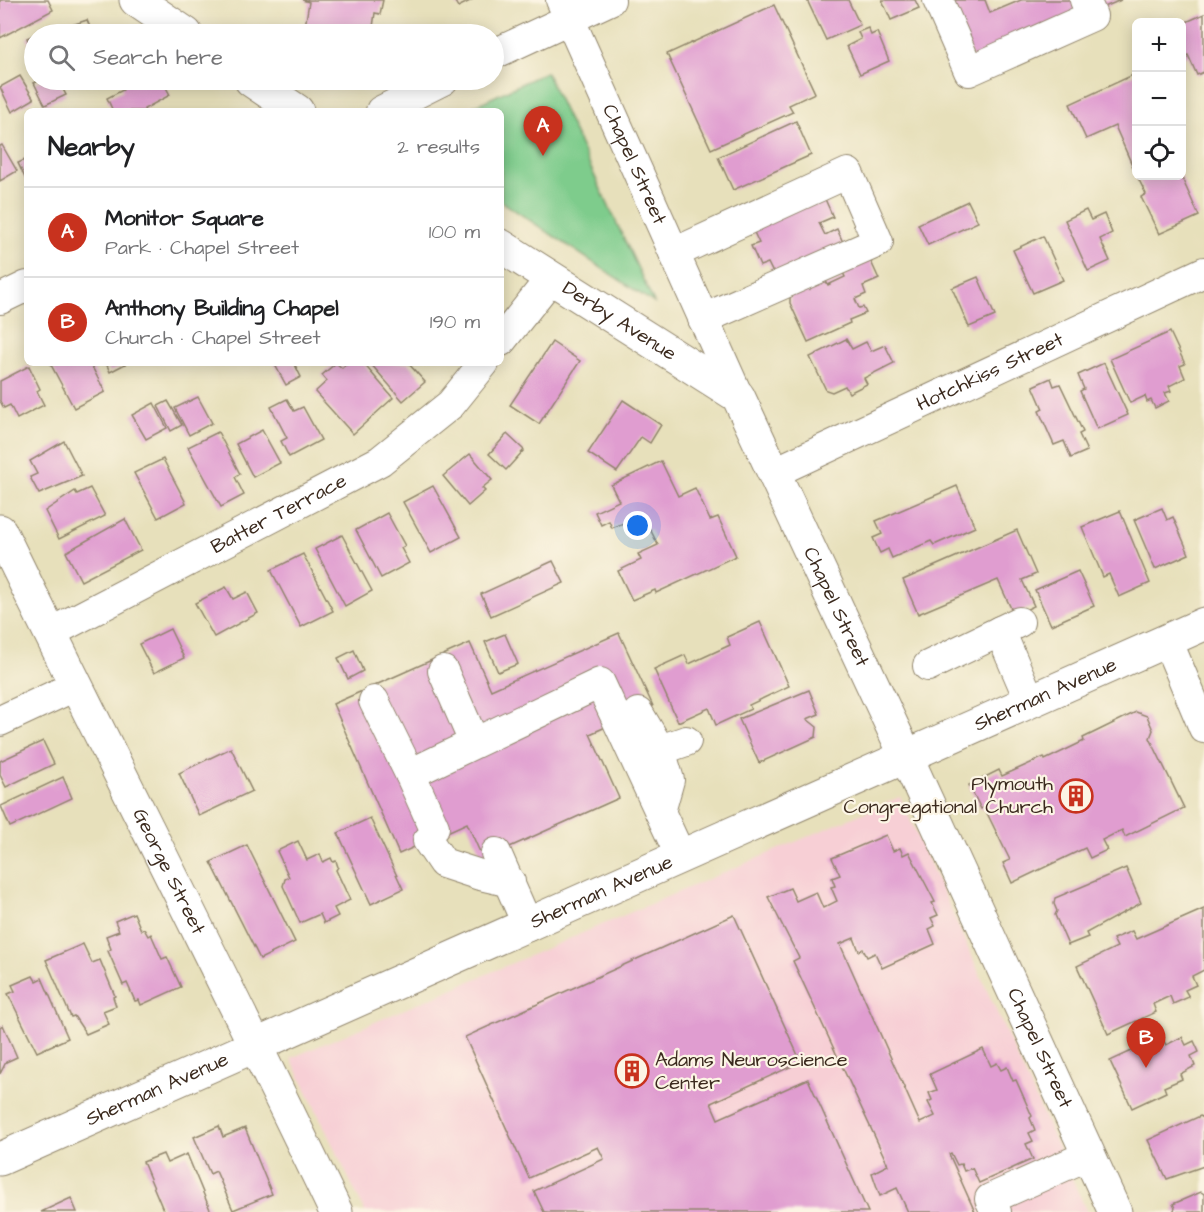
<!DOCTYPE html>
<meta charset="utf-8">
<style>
body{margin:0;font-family:"Architects Daughter",sans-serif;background:#f2f2f2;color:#202124}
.controls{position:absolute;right:18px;top:18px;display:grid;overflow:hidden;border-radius:9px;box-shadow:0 3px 15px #0003}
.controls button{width:54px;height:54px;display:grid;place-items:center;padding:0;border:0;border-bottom:2px solid #e0e0e0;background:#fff;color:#202124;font:30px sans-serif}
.you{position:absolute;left:638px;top:526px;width:21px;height:21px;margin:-15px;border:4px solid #fff;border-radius:50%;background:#1a73e8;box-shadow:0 0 0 9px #1a73e833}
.badge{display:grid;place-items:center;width:39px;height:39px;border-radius:50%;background:#c8321e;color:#fff;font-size:20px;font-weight:700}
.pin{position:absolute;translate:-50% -50px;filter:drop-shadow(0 2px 3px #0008)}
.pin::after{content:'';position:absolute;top:32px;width:21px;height:18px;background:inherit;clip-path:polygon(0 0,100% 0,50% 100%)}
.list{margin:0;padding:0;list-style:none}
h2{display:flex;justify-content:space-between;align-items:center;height:78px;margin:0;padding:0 24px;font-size:26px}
h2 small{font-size:20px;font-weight:400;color:#757577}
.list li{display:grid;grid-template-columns:39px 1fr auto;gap:18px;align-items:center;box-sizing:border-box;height:90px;padding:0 24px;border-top:2px solid #e0e0e0}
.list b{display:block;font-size:22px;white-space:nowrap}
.list p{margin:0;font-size:20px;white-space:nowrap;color:#757577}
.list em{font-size:20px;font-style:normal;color:#757577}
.icon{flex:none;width:33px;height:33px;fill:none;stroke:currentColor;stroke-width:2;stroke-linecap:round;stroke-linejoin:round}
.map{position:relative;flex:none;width:1204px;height:1212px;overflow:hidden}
.search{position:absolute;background:#fff;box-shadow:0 3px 15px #0003;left:24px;top:24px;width:480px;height:66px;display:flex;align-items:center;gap:15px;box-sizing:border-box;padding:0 21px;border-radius:33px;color:#757577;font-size:22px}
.panel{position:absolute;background:#fff;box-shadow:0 3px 15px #0003;left:24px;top:108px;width:480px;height:258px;border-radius:9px}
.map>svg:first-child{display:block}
.built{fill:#f7cfd5}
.green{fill:#7ecc8c;stroke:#5c7b55;stroke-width:1.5}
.building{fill:#e09dd0}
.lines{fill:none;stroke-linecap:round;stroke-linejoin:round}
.minor-casing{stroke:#91856c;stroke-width:32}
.major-casing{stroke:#91856c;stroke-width:35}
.minor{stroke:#fff;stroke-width:30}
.major{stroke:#fff;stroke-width:33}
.labels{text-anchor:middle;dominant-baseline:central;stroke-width:4.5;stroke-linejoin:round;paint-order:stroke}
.street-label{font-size:20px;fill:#3b2a1e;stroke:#fcf5e5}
.poi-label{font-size:20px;fill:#3b2a1e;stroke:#fcf5e5;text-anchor:end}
</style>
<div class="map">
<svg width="1204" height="1212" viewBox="0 0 1204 1212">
<rect width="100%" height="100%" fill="#fcf5e5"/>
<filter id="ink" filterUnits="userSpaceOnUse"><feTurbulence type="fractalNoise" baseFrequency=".0167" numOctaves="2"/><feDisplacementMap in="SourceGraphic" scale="12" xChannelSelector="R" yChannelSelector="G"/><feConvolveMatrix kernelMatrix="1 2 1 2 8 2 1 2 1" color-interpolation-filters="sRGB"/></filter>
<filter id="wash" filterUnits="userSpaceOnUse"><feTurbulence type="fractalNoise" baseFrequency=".008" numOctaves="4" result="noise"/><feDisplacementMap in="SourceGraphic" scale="24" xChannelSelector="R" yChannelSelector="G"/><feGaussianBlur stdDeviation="1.35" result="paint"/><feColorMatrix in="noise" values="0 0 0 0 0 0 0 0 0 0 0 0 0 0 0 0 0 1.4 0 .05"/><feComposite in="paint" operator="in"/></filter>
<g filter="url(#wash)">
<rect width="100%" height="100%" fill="#e7e0bb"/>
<!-- built -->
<path class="built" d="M900 797 1087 1212H365L291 1058Z"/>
<!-- green -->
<path class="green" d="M546 72 654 303 501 201V111H464Z"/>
<g id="blocks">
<!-- building -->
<g class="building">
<path d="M0 0H48L53 10 0 38Z"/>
<path d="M302 0H383L380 14 375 13 372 34H316V29L305 27 309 2Z"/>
<path d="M454 0H472L458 7Z"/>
<path d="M807 0H848L860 25 826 40Z"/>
<path d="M882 0H915L919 8 891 20Z"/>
<path d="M947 0H985L990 13 1021 0H1077L1082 12 973 59Z"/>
<path d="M1099 0H1121L1102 8Z"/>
<path d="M774 5 815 93 789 105 793 112 711 149 667 54Z"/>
<path d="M1204 14V72L1197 75 1188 55 1182 58V24Z"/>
<path d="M87 20 93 34H36L65 24 66 27Z"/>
<path d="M868 28 871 35 877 32 889 61 860 74 847 46 861 39 858 32Z"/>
<path d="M34 35V58L27 38Z"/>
<path d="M1135 74 1136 77V174L1115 126 1086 139 1070 104Z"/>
<path d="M20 76 34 99 12 112 0 87Z"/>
<path d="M41 80H58L66 95 45 105 34 83Z"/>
<path d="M133 80 136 82 142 80H162L170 95 144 109 145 111H113L107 98 123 90 121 86Z"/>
<path d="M796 121 811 155 733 190 718 157Z"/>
<path d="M2 145 17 171 0 181V146Z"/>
<path d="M27 159V182L18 163Z"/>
<path d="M1137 176H1181L1199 216 1159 234 1141 197 1146 194Z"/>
<path d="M821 190 833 217 819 223 825 235 837 229 846 249 775 277 768 263 760 266 751 246 759 243 752 228Z"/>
<path d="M968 201 978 222 928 245 918 224Z"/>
<path d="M1086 210 1091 220 1104 214 1112 233 1100 239 1110 261 1088 271 1065 220Z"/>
<path d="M1043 236 1063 280 1033 293 1013 250Z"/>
<path d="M868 255 879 279 863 286 866 294 855 299 859 308 863 307 866 313 849 320 850 323 808 342 790 303V291L807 283 810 289 814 281 824 277 828 285 845 277 841 268Z"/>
<path d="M978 277 995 316 969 327 952 288Z"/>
<path d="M1170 332 1185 364 1180 366 1185 378 1169 386 1171 391 1165 393 1169 401 1155 408 1151 400 1147 402 1145 396 1130 403 1110 359Z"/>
<path d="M846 339 852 349 866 342 871 351 885 345 894 363 864 378 867 384 849 393 845 386 832 392 826 390 810 357Z"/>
<path d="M552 342 580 361 539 424 510 405Z"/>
<path d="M50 363H90L105 392 74 408Z"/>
<path d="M106 363H127L110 372Z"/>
<path d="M274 363H294L301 377 286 385Z"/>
<path d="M336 363 342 368 347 363H363L393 398 353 434 315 392 327 381 322 375Z"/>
<path d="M370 363H408L425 382 403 401Z"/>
<path d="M1104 363 1128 415 1097 429 1080 391 1084 389 1078 375Z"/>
<path d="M29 366 40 389 37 391 44 405 17 419 10 405 4 408 0 401V381Z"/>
<path d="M1051 378 1054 386 1060 384 1083 432 1079 434 1087 451 1071 458 1064 441 1054 445 1039 411 1043 409 1033 386Z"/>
<path d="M198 397 212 423 189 435 175 408Z"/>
<path d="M287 399 294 411 303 407 321 440 289 457 281 441 287 438 271 407Z"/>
<path d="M623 400 661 425 650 443 641 437 617 472 588 453Z"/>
<path d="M168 401 182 425 171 431 158 406Z"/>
<path d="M154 403 167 428 146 439 132 415Z"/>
<path d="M262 430 280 463 253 477 236 444Z"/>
<path d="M218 432 240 474 235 477 244 495 221 507 188 447Z"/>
<path d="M507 434 524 450 506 470 489 454Z"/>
<path d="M64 441 82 476 39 494 30 477 37 474 30 461Z"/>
<path d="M470 454 492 480 482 488 485 491 468 506 443 476Z"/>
<path d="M163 459 186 503 158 518 134 473Z"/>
<path d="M661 461 678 496 695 488 710 520 718 517 736 556 656 593 655 590 632 600 618 571 641 560 638 554 658 545 650 529 635 536 628 521 612 528 609 521 601 525 595 512 619 501 611 485Z"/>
<path d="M433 486 461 537 431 553 403 502Z"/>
<path d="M957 486 975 527 934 545 931 541 892 558 888 549 880 553 873 538 882 534 876 521Z"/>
<path d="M90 488 105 516 59 539 45 511 75 491 77 494Z"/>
<path d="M1162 508 1167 520 1173 517 1189 554 1155 569 1134 520Z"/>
<path d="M1120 511 1150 583 1119 597 1109 574 1103 577 1082 527Z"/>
<path d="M387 513 405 546 401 548 409 563 381 578 356 530Z"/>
<path d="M125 519 141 550 81 581 66 552Z"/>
<path d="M1017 530 1036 574 1022 580 1034 606 1014 615 998 580 918 614 903 580Z"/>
<path d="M342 535 372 591 345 606 315 549Z"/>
<path d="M303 554 333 611 301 627 271 570Z"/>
<path d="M553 561 564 583 491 616 481 594Z"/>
<path d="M1078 571 1094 606 1051 625 1035 590Z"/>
<path d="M226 587 233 599 247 592 258 613 214 637 195 603Z"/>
<path d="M760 622 789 686 749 705 751 709 716 725 709 708 678 722 654 669 685 655 689 664 730 645 727 637Z"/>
<path d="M170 629 184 658 154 673 139 644Z"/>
<path d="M619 633 653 706 590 734 619 798 483 859 467 823 399 854 333 704 470 643 491 690Z"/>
<path d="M505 634 518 664 498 672 485 642Z"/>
<path d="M354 650 363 671 348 679 338 658Z"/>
<path d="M809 690 819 714 807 719 817 727 816 737 759 763 739 719Z"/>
<path d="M1136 712 1147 716 1153 730 1150 738 1184 808 1125 837 1122 830 1102 840 1107 850 1090 858 1085 848 1012 883 1003 863 1010 860 984 807 981 809 969 785 999 770 1002 776 1044 757 1045 760 1084 741 1083 738Z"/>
<path d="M43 741 54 764 6 787 0 775V761Z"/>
<path d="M231 748 252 791 199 816 179 773Z"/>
<path d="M63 777 72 798 10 827 1 806Z"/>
<path d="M370 818 403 889 371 904 338 833Z"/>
<path d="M886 835 893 851 900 848 903 855 909 852 935 902 932 903 938 915 931 918 935 926 929 929 935 944 882 968 875 953 867 957 863 949 859 951 854 938 840 944 920 1123 935 1116 928 1102 932 1100 929 1093 937 1090 930 1074 983 1049 991 1066 997 1063 1001 1070 1007 1067 1013 1081 1016 1080 1032 1116 1030 1118 1035 1130 1029 1133 1033 1141 1026 1144 1033 1159 979 1183 972 1168 964 1171 961 1164 957 1165 951 1153 949 1154 975 1212H908L897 1188 880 1196 872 1173 888 1165 793 961 799 958 768 897 790 888 796 901 816 892 823 908 837 901 831 887 835 886 832 878 840 875 832 858Z"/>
<path d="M298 841 307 860 320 854 323 862 331 858 333 862 336 861 338 867 336 870 350 900 334 908 338 916 324 923 320 914 300 923 283 886 285 879 289 877 277 851Z"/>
<path d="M247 845 295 942 260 959 211 862Z"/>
<path d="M1126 868 1141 903 1086 933 1088 937 1068 945 1055 915 1057 911 1054 904 1055 898Z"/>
<path d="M1204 909V970L1192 976 1196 985 1185 990 1189 997 1173 1004 1170 996 1153 1004 1156 1012 1108 1034 1077 966 1117 947 1113 939 1132 931 1136 939Z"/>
<path d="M134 913 141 930 144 929 148 936 151 934 162 959 167 957 181 987 141 1005 139 1000 135 1001 127 983 123 985 108 951 111 949 106 936 119 931 115 921Z"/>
<path d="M734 915 801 1062 711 1103 718 1119 808 1079 868 1212H544L534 1191 604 1159 598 1147 529 1178 465 1037Z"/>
<path d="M83 944 92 963 100 960 115 996 113 997 116 1006 103 1011 109 1024 86 1034 74 1016 71 1017 46 960Z"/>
<path d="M33 976 36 981 42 978 68 1038 37 1052 8 994 15 991 12 985Z"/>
<path d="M3 1025 17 1057 6 1062 0 1074V1027Z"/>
<path d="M1162 1037 1166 1045 1182 1037 1186 1045 1194 1041 1199 1052 1191 1056 1195 1066 1180 1074 1182 1079 1164 1087 1166 1092 1132 1108 1110 1061Z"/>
<path d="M1200 1116 1204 1118V1166L1167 1179 1148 1140Z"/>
<path d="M219 1126 223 1137 245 1128 272 1194 233 1210 216 1171 210 1174 194 1137Z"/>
<path d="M163 1154 167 1163 187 1154 211 1212H164L143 1162Z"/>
<path d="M1201 1192 1204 1194V1212H1173L1175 1208 1173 1204Z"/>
<path d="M71 1198 77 1212H41Z"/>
</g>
</g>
</g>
<g filter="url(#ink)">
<use href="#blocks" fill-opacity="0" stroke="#91856c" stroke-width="1.5"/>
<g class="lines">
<defs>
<g id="minor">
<path id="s1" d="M561 0 738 396"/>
<path d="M938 0 969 71 1092 16 1085 0"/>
<path d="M494 54 610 0"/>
<path d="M381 111 443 80"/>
<path d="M674 253 848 173 878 242 703 319"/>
<path d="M0 299 27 286"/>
<path d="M501 341 551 278"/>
<path id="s2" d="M775 472 1204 272"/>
<path d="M1000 631 1030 701"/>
<path id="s3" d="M50 633 380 461 451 404 484 363"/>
<path d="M1167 640 1204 728"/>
<path d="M928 666 1019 622"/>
<path d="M443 671 474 742"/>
<path d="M374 701 410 774"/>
<path d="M638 713 660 750 686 741"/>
<path d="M0 721 75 686"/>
<path d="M660 812 669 780 660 750"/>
<path d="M434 827 410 774 600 683 681 857"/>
<path d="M428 841 443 863 480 875 510 882"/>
<path d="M496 853 528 926"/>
<path d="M996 1212 990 1199 1089 1155"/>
</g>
<g id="major">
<path d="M136 0 186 34"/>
<path d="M251 80 297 111"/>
<path id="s4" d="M501 246 738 396 906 756 1115 1212"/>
<path id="s5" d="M0 531C111 759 227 983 336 1212"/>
<path id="s6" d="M0 1159 1204 624"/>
</g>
</defs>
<!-- minor casing -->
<use href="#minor" class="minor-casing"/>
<!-- major casing -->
<use href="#major" class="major-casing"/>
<!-- minor -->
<use href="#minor" class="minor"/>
<!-- major -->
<use href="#major" class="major"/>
</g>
</g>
<!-- icons -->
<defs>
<symbol id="building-ring" viewBox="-11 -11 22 22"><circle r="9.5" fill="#fcf5e5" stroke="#c8321e" stroke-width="1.5"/><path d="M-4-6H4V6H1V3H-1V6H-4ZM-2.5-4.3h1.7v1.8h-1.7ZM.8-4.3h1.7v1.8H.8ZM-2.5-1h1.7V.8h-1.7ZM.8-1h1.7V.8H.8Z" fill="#c8321e"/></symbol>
</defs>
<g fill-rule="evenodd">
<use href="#building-ring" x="1057" y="777" width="38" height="38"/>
<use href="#building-ring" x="613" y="1052" width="38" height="38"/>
</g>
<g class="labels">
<!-- street labels -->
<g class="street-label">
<text stroke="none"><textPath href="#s1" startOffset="180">Chapel Street</textPath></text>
<text stroke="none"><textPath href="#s4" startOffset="140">Derby Avenue</textPath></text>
<text stroke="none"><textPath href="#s2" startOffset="237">Hotchkiss Street</textPath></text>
<text stroke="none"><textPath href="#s3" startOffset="258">Batter Terrace</textPath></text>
<text stroke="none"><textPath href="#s4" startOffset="513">Chapel Street</textPath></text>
<text stroke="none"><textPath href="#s6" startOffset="1144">Sherman Avenue</textPath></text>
<text stroke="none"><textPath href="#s5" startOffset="380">George Street</textPath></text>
<text stroke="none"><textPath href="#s6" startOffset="658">Sherman Avenue</textPath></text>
<text stroke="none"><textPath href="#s4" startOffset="999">Chapel Street</textPath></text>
<text stroke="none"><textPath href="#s6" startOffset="172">Sherman Avenue</textPath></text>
</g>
<!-- poi labels -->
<g class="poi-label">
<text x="1053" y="784">Plymouth<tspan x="1053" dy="23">Congregational Church</tspan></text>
<text x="655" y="1060" text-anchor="start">Adams Neuroscience<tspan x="655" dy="23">Center</tspan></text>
</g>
</g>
</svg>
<div class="controls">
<button>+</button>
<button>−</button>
<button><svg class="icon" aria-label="locate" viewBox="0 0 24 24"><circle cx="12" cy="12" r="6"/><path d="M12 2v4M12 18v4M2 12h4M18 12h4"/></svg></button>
</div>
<div class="you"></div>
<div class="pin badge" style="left:543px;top:156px">A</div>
<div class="pin badge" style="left:1146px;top:1068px">B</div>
<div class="search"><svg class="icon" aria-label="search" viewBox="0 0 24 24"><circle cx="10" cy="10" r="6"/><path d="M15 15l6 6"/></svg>Search here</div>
<section class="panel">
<h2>Nearby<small>2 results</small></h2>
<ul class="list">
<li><span class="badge">A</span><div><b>Monitor Square</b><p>Park · Chapel Street</p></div><em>100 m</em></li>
<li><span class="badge">B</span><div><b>Anthony Building Chapel</b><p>Church · Chapel Street</p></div><em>190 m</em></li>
</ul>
</section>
</div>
